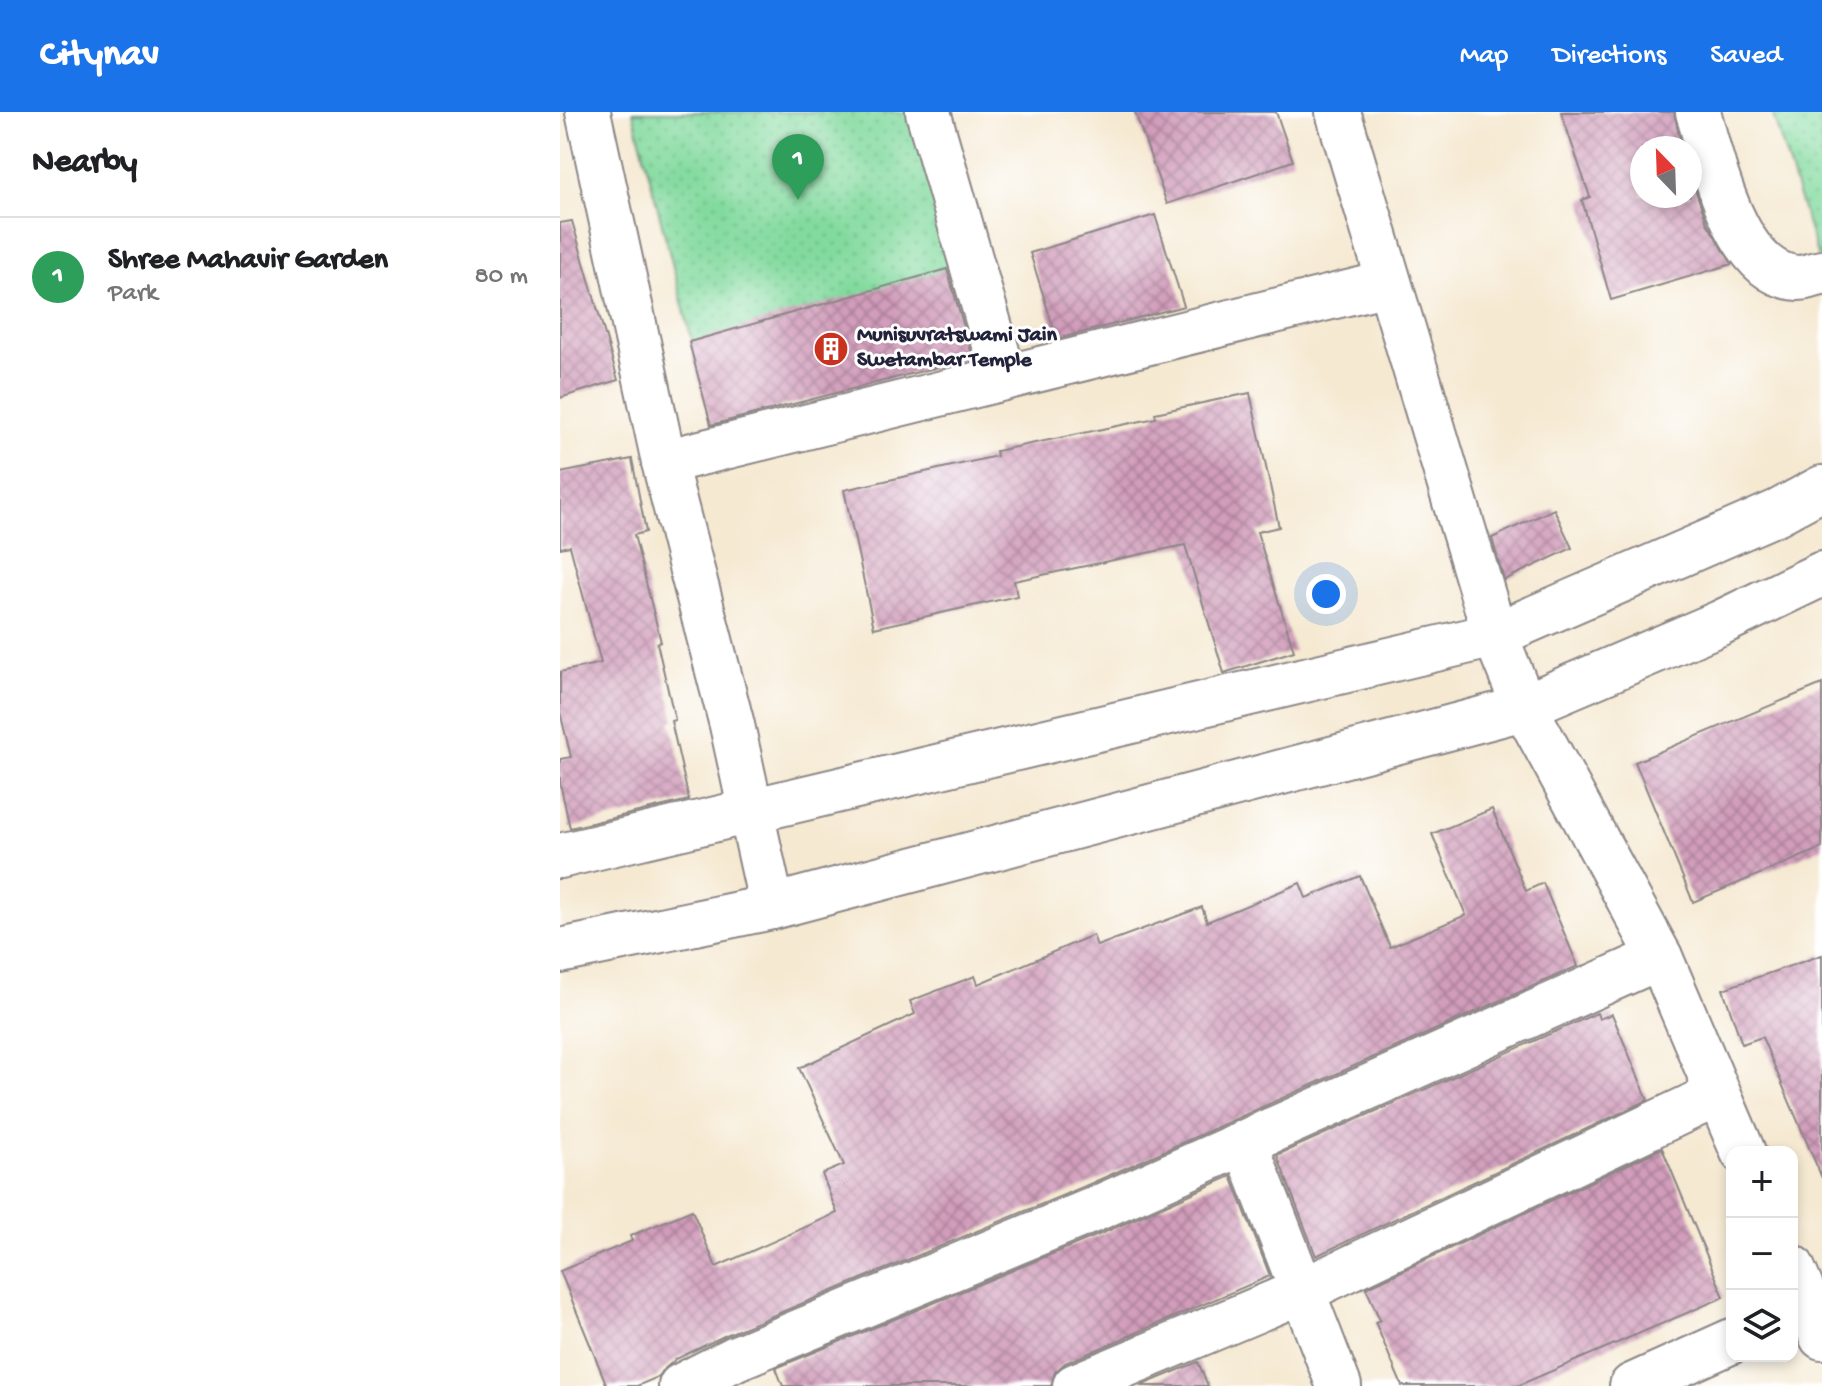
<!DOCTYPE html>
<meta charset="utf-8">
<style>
body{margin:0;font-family:"Gochi Hand",sans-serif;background:#f6f6f6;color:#202124}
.controls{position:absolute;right:24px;bottom:24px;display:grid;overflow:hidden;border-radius:16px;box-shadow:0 4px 12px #0003}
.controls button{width:72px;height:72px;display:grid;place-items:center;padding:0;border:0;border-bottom:2px solid #e0e0e0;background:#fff;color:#202124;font:40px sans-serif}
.compass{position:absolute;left:1070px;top:24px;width:72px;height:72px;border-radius:50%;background:#fff;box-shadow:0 4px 12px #0003;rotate:337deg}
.you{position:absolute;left:766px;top:482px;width:28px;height:28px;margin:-20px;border:6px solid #fff;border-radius:50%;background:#1a73e8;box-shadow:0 0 0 12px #1a73e833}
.badge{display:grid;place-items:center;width:52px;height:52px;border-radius:50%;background:#1a73e8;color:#fff;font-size:26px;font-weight:700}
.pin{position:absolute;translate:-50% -66px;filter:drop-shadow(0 2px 4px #0008)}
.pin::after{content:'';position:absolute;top:42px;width:28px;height:24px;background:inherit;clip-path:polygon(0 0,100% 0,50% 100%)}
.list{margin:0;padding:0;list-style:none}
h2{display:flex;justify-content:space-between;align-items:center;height:104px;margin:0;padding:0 32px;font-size:34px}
h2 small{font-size:26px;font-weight:400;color:#757577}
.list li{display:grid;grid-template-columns:52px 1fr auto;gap:24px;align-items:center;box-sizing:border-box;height:120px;padding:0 32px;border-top:2px solid #e0e0e0}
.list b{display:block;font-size:30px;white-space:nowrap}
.list p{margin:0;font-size:26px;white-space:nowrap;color:#757577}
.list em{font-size:26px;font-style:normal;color:#757577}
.icon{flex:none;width:44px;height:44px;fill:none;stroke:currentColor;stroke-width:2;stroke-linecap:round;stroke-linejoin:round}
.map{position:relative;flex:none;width:1262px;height:1274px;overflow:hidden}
header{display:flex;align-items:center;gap:48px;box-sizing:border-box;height:112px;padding:0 40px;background:#1a73e8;color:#fff}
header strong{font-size:38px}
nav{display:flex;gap:44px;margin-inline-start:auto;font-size:28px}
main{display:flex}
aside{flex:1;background:#fff}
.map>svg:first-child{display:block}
.green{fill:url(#green-dots);stroke:#527e6c;stroke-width:2}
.building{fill:url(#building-cross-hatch)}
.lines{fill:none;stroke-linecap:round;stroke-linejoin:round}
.minor-casing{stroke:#8c8686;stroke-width:48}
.secondary-casing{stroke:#8c8686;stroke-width:48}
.minor{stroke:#fff;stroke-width:44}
.secondary{stroke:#fff;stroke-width:44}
.labels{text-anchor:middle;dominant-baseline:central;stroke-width:6;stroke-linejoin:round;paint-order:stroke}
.poi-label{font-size:22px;font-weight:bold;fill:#22223b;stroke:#fff;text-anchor:start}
</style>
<header>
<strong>Citynav</strong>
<nav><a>Map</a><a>Directions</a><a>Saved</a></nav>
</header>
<main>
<aside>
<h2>Nearby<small></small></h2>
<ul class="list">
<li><span class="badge" style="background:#2e9e5b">1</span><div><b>Shree Mahavir Garden</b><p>Park</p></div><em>80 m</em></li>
</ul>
</aside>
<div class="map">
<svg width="1262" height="1274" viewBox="0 0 1262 1274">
<defs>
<pattern id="green-dots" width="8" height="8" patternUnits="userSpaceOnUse" patternTransform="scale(2)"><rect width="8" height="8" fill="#82da9e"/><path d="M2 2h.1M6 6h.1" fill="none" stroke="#70bb89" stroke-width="1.8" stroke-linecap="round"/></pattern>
<pattern id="building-cross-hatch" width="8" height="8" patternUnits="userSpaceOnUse" patternTransform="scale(2)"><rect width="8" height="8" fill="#d29dbb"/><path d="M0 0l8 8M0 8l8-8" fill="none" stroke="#aa8099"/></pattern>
</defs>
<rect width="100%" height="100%" fill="#fff"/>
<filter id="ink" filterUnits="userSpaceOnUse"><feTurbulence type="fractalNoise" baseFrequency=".0125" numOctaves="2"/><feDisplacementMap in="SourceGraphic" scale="16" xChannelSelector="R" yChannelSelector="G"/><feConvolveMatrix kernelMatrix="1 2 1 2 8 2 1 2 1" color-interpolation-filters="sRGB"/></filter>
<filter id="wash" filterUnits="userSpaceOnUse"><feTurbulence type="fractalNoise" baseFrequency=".006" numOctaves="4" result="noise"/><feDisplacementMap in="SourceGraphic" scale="32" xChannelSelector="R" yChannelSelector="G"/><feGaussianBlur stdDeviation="1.8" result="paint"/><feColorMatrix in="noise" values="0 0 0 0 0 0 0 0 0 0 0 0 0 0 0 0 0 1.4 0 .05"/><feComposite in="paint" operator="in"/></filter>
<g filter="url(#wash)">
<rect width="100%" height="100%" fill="#f5e9d2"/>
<!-- green -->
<g class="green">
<path d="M73 0H357L402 175 136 244Z"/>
<path d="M1212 0H1262V158Z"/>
</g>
<g id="blocks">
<!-- building -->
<g class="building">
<path d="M575 0H716L733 49 607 92Z"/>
<path d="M1001 0H1114L1122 36H1082V84H1130V63L1147 111 1172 152 1051 188 1022 88 1030 85Z"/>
<path d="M595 103 624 194 497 227 470 141Z"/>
<path d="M12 109 58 268 0 286V111Z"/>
<path d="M387 157 413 246 151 313 129 230Z"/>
<path d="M690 281 719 415 697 420 734 539 664 561 625 433 454 469 457 484 314 516 284 378 437 344 436 339 596 306 595 301Z"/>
<path d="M72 347 86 420 74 423 101 530 97 531 115 608 111 609 129 688 10 716 0 671V647L11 645 0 600V560L41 551 10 434 0 436V361Z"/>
<path d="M994 397 1012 436 944 468 932 426Z"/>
<path d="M1262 572V736L1133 790 1075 650Z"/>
<path d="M932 697 966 779 983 771 1018 854 523 1075 166 1223 116 1247 101 1260 98 1265 77 1274H47L0 1159 72 1129 70 1124 132 1098 156 1155 277 1101 262 1062 284 1053 239 956 355 902 350 889 415 864 418 872 533 823 537 834 642 795 647 810 740 771 746 786 800 764 830 835 906 803 872 722Z"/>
<path d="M1262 843V1066L1202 925 1182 932 1163 877Z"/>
<path d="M1037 901 1039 907 1052 902 1088 988 756 1144 717 1043Z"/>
<path d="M1102 1036 1164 1185 957 1274H842L815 1210 820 1208 806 1176Z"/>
<path d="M671 1064 710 1164 505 1251 495 1260 491 1274H223L216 1256 543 1121Z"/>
<path d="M638 1250 648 1274H580Z"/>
</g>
</g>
</g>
<g filter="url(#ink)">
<use href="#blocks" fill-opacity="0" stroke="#8c8686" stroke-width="2"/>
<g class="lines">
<defs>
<g id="minor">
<path d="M28 0 104 350 172 613 191 700"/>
<path d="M368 0 444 264"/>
<path d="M778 0 935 523 964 594 1100 845 1183 1040"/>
<path d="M1138 0C1152 47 1175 163 1238 166 1245 166 1255 162 1262 161"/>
<path d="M104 350 828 171"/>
<path d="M685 1031 779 1274"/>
<path d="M1232 1155 1262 1225"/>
<path d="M121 1274 176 1246 533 1098 1100 845"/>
<path d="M515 1274 742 1179 1158 982"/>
<path d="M1072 1274 1172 1229"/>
</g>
<g id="secondary">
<path d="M191 700 212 795"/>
<path d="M0 744 935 523 1218 400 1262 376"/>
<path d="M0 839 212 795 956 598 1160 511 1262 462"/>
</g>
</defs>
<!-- minor casing -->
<use href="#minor" class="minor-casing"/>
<!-- secondary casing -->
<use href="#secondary" class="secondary-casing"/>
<!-- minor -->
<use href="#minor" class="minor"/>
<!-- secondary -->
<use href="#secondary" class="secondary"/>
</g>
</g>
<!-- icons -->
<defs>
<symbol id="building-disc" viewBox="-11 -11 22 22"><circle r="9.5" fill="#c8321e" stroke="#fff"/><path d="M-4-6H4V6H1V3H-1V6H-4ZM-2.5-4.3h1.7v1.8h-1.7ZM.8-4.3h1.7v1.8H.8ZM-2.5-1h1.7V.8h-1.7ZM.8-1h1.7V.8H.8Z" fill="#fff"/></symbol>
</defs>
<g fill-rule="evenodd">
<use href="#building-disc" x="251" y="217" width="40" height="40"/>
</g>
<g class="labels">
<!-- poi labels -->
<g class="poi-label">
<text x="297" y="224">Munisuvratswami Jain<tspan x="297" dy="25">Swetambar Temple</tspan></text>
</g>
</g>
</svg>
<div class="controls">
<button>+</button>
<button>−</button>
<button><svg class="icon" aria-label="layers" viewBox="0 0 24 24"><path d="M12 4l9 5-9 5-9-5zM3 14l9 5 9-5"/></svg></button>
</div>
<svg class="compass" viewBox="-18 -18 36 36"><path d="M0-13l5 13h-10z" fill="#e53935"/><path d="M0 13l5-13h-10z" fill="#757577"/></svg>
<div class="you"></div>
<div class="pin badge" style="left:238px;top:88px;background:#2e9e5b">1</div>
</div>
</main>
